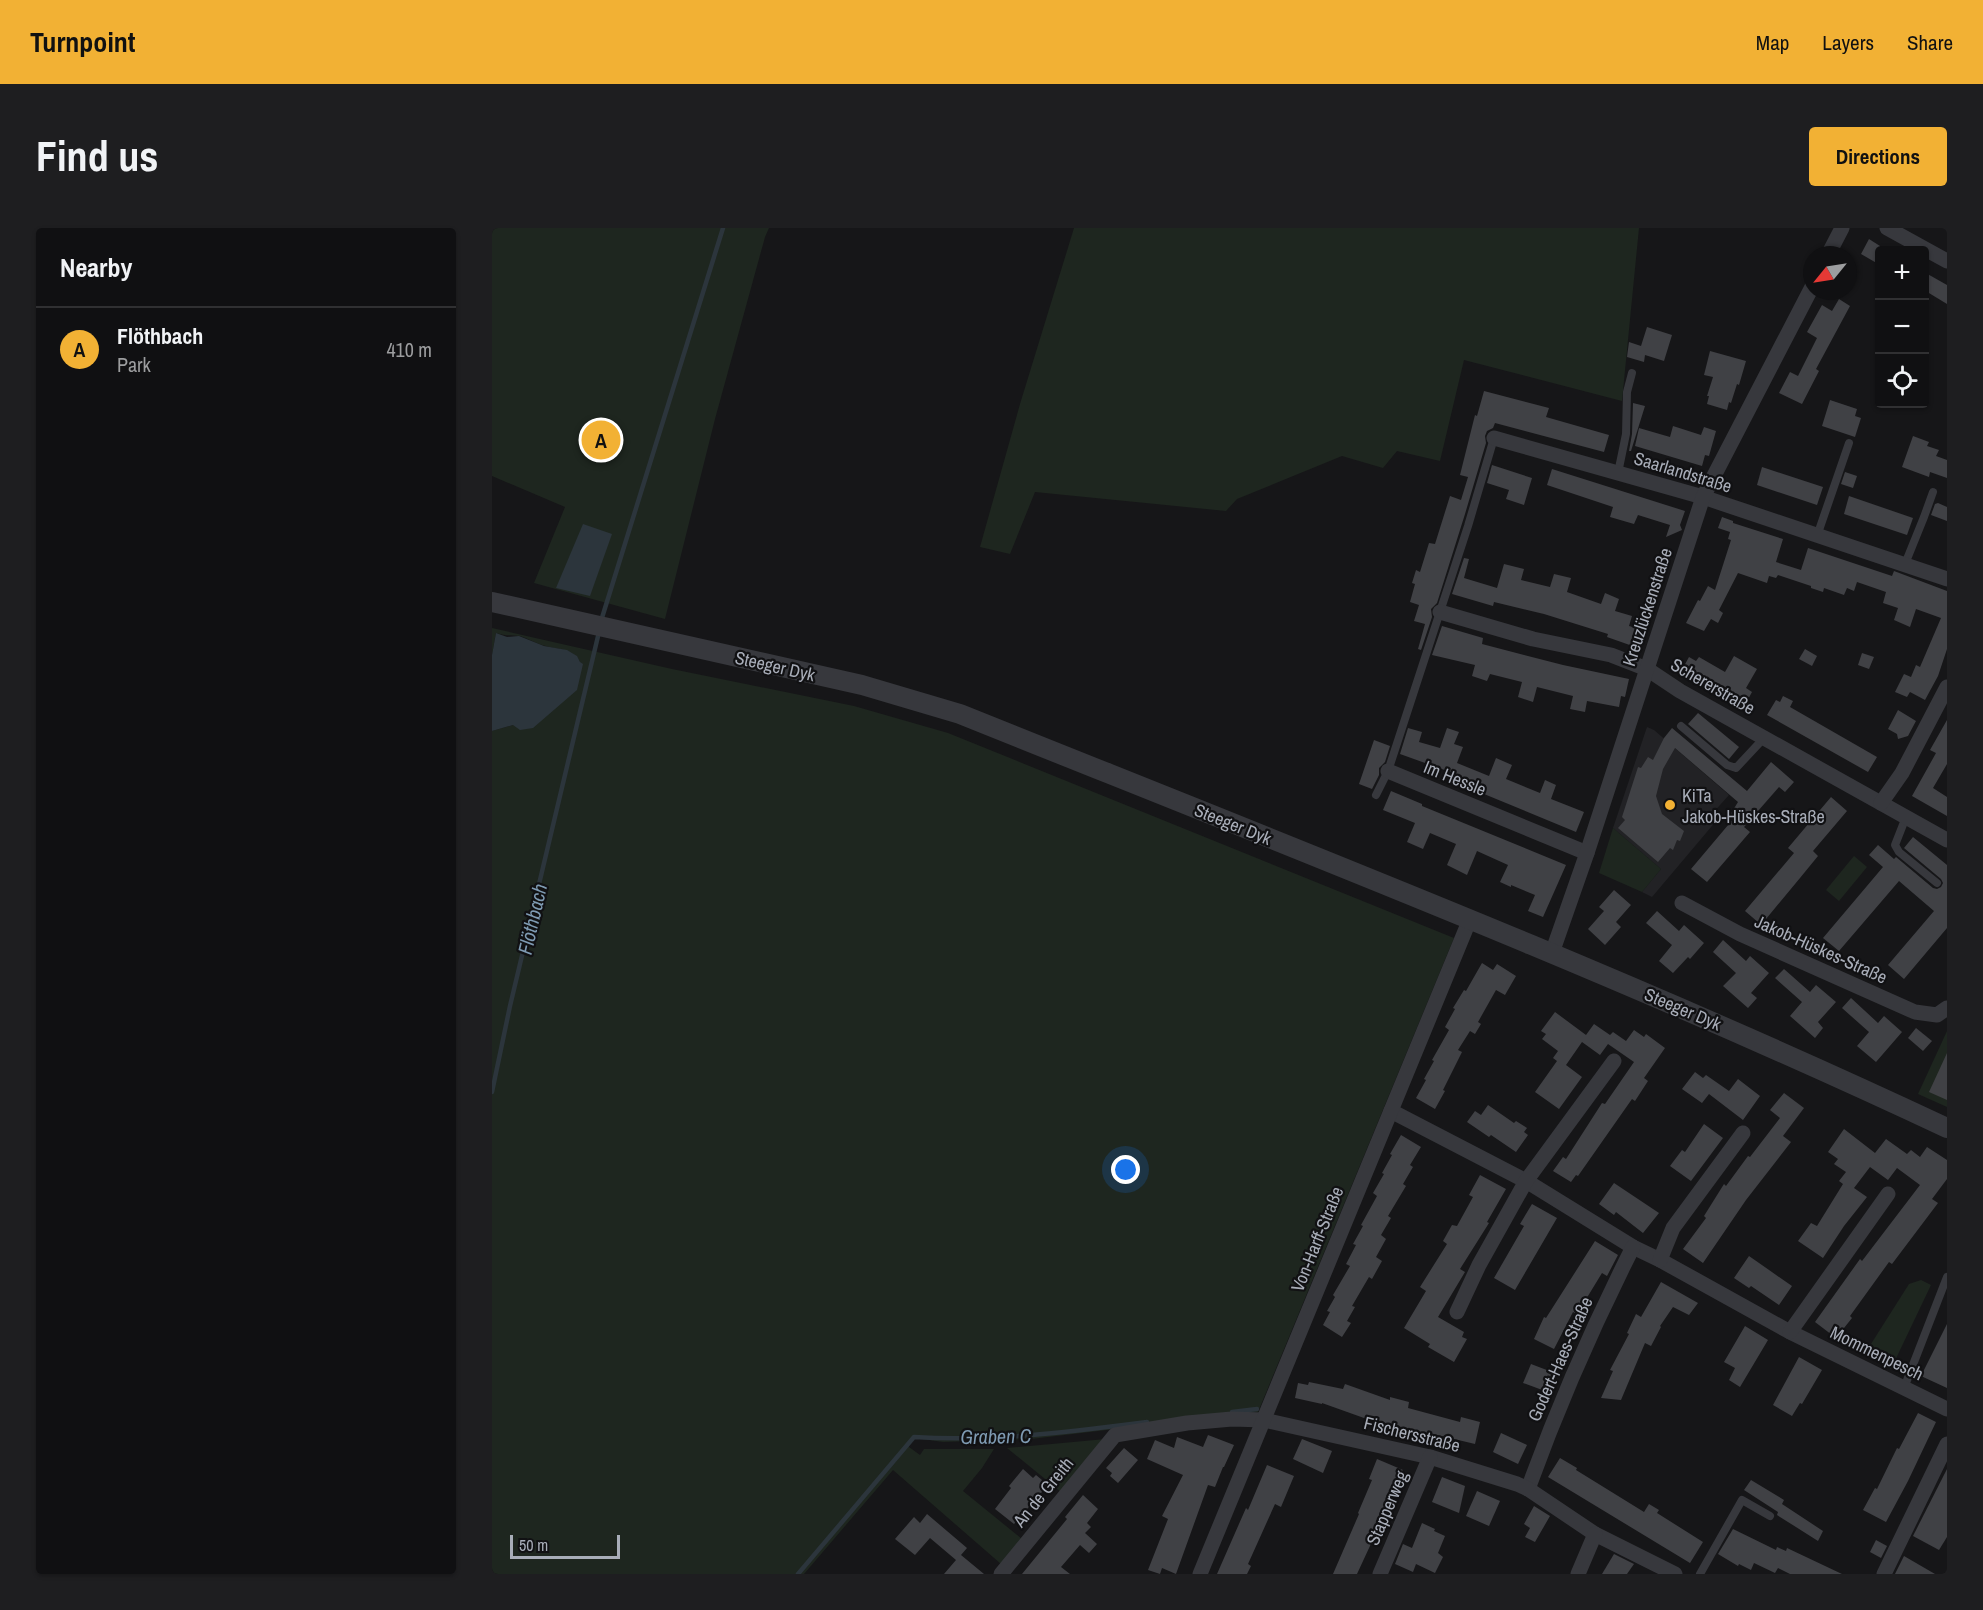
<!DOCTYPE html>
<meta charset="utf-8">
<style>
body{margin:0;font-family:"Archivo Narrow",sans-serif;background:#1e1e20;color:#f1f3f6}
.controls{position:absolute;right:18px;top:18px;display:grid;overflow:hidden;border-radius:6px;box-shadow:0 2px 4px #0004}
.controls button{width:54px;height:54px;display:grid;place-items:center;padding:0;border:0;border-bottom:2px solid #303032;background:#101012;color:#f1f3f6;font:30px sans-serif}
.compass{position:absolute;left:1311px;top:18px;width:54px;height:54px;border-radius:50%;background:#101012;box-shadow:0 2px 4px #0004;rotate:240deg}
.scale{position:absolute;left:18px;bottom:15px;width:110px;box-sizing:border-box;padding-left:6px;border:3px solid #a8adb8;border-top:0;font-size:16px;line-height:21px;white-space:nowrap;color:#a8adb8;-webkit-text-stroke:4px #111113;paint-order:stroke}
.you{position:absolute;left:634px;top:942px;width:21px;height:21px;margin:-15px;border:4px solid #fff;border-radius:50%;background:#1a73e8;box-shadow:0 0 0 9px #1a73e833}
.badge{display:grid;place-items:center;width:39px;height:39px;border-radius:50%;background:#f2b134;color:#111;font-size:20px;font-weight:700}
.pin{position:absolute;translate:-50% -50%;border:3px solid #fff;box-shadow:0 2px 6px #0006}
.list{margin:0;padding:0;list-style:none}
h2{display:flex;justify-content:space-between;align-items:center;height:78px;margin:0;padding:0 24px;font-size:26px}
h2 small{font-size:20px;font-weight:400;color:#9c9d9f}
.list li{display:grid;grid-template-columns:39px 1fr auto;gap:18px;align-items:center;box-sizing:border-box;height:84px;padding:0 24px;border-top:2px solid #303032}
.list b{display:block;font-size:22px;white-space:nowrap}
.list p{margin:0;font-size:20px;white-space:nowrap;color:#9c9d9f}
.list em{font-size:20px;font-style:normal;color:#9c9d9f}
.icon{flex:none;width:33px;height:33px;fill:none;stroke:currentColor;stroke-width:2;stroke-linecap:round;stroke-linejoin:round}
.map{position:relative;flex:none;width:1455px;height:1346px;overflow:hidden;border-radius:6px}
header{display:flex;align-items:center;gap:36px;box-sizing:border-box;height:84px;padding:0 30px;background:#f2b134;color:#111}
header strong{font-size:28px}
nav{display:flex;gap:33px;margin-inline-start:auto;font-size:21px}
.intro{display:flex;align-items:center;justify-content:space-between;box-sizing:border-box;height:144px;padding:0 36px}
h1{margin:0;font-size:42px}
.button{padding:15px 27px;border-radius:6px;background:#f2b134;color:#111;font-size:21px;font-weight:700}
main{display:flex;gap:36px;padding:0 36px}
aside{flex:1;background:#101012;border-radius:6px;box-shadow:0 2px 4px #0004}
.map>svg:first-child{display:block}
.built{fill:#222225}
.green{fill:#1e261f}
.water{fill:#2c353c}
.lines{fill:none;stroke-linecap:round;stroke-linejoin:round}
.stream{stroke:#2c353c;stroke-width:4.5}
.building{fill:#404145}
.service{stroke:#37383d;stroke-width:8}
.minor{stroke:#37383d;stroke-width:15}
.tertiary{stroke:#37383d;stroke-width:20}
.poi-dot{fill:#f2b134;stroke:#111113;stroke-width:2}
.labels{text-anchor:middle;dominant-baseline:central;stroke-width:4.5;stroke-linejoin:round;paint-order:stroke}
.street-label{font-size:18px;fill:#a8adb8;stroke:#111113}
.poi-label{font-size:18px;fill:#a8adb8;stroke:#111113;text-anchor:start}
.water-label{font-size:20px;font-style:italic;fill:#7f9bb3;stroke:#111113}
</style>
<header>
<strong>Turnpoint</strong>
<nav><a>Map</a><a>Layers</a><a>Share</a></nav>
</header>
<div class="intro"><h1>Find us</h1><a class="button">Directions</a></div>
<main>
<aside>
<h2>Nearby<small></small></h2>
<ul class="list">
<li><span class="badge">A</span><div><b>Flöthbach</b><p>Park</p></div><em>410 m</em></li>
</ul>
</aside>
<div class="map">
<svg width="1455" height="1346" viewBox="0 0 1455 1346">
<rect width="100%" height="100%" fill="#161618"/>
<!-- built -->
<path class="built" d="M1155 499 1162 502 1237 567 1219 587 1225 592 1160 669 1150 664 1169 641 1121 600Z"/>
<!-- green -->
<g class="green">
<path d="M0 0H277L273 9 223 191 173 391 42 355 73 279 0 248Z"/>
<path d="M582 0H1147L1130 173 972 132 948 233 905 223 891 240 850 228 745 271 734 283 543 264 518 326 488 319 528 176Z"/>
<path d="M0 400 180 441 362 478 456 505 962 710 766 1184 539 1211 451 1214 423 1210 417 1217V1219L428 1227 432 1221H502L490 1240 471 1263 530 1311 509 1336 401 1242 312 1346H0V503L21 497 88 434C80 419 65 422 50 417 43 415 35 410 28 408 19 407 13 408 4 405L0 427Z"/>
<path d="M1121 600 1169 641 1150 664 1107 645Z"/>
<path d="M1362 628 1375 639 1347 673 1334 662Z"/>
<path d="M1455 803V879L1426 866Z"/>
<path d="M1429 1052 1439 1057 1399 1141 1372 1127 1417 1056Z"/>
<path d="M614 1211 569 1264 515 1220Z"/>
</g>
<!-- water -->
<g class="water">
<path d="M91 296 120 306 98 368 64 360Z"/>
<path d="M4 405 15 409 27 408 52 418 75 422 85 428 88 434 91 436 85 462 41 500 28 502 21 497 0 503V427Z"/>
</g>
<g class="lines">
<!-- stream -->
<g class="stream">
<path d="M109 393 231 0"/>
<path d="M0 864 18 778 107 404"/>
<path d="M740 1184 765 1181"/>
<path d="M306 1346 422 1209C500 1214 577 1204 655 1194"/>
</g>
</g>
<!-- building -->
<g class="building">
<path d="M1377 11 1388 18V37L1369 26Z"/>
<path d="M1432 44 1455 57V76L1432 62Z"/>
<path d="M1347 71 1358 78 1324 141 1327 143 1310 176 1287 165 1298 144 1306 148 1325 110 1315 104 1330 77 1340 83Z"/>
<path d="M1155 99 1180 107 1172 133 1153 127 1152 134 1135 129 1137 114 1149 118Z"/>
<path d="M1218 123 1254 133 1247 157 1245 156 1239 175 1237 174 1235 182 1215 176 1217 168H1215L1221 149 1212 147Z"/>
<path d="M992 163 1057 180 1054 189 1117 207 1112 224 1003 195 1001 200 995 203 993 208 994 215 973 286 945 375 939 381 940 389 929 422 926 421 933 396 922 393 927 377 918 374 923 356 920 355 924 342 928 344 937 315 943 316 958 268 969 272 976 249 968 247 983 187 985 188Z"/>
<path d="M1338 172 1365 181 1363 188 1369 190 1363 209 1330 198Z"/>
<path d="M1141 175 1153 178 1139 223H1137L1140 206Z"/>
<path d="M1181 198 1209 207 1212 199 1224 203 1217 228 1213 227 1210 238 1143 218 1147 200 1178 209Z"/>
<path d="M1421 208 1437 214 1435 218 1447 222 1444 228 1455 232V250L1438 244 1437 249 1410 239Z"/>
<path d="M1000 237 1040 250 1032 277 1014 271 1017 262 995 255Z"/>
<path d="M1270 239 1331 259 1325 277 1265 257Z"/>
<path d="M1060 241 1193 283 1188 297 1190 302 1174 309 1178 297 1146 287 1142 296 1118 289 1121 279 1055 257Z"/>
<path d="M1353 244 1365 248 1361 260 1349 256Z"/>
<path d="M1357 268 1421 290 1415 307 1352 286Z"/>
<path d="M1446 275 1455 279V293L1439 287 1443 276Z"/>
<path d="M1230 289 1241 293V295L1291 311 1284 334 1309 342 1316 320 1400 348 1402 343 1455 363V421L1446 448 1433 472 1418 464 1415 469 1403 464 1412 446 1419 449 1424 437 1428 439 1449 390 1424 381 1418 399 1402 392 1406 380 1391 375 1394 364 1365 354 1362 363 1355 360 1352 367 1332 360 1331 364 1319 360V358L1286 347 1284 350 1277 348 1275 355 1246 345 1227 382 1231 385 1226 395 1219 391 1212 403 1194 395 1206 372 1208 373 1216 358 1223 362 1239 312 1236 311 1238 304 1226 300Z"/>
<path d="M972 330 977 331 972 350 1005 360 1012 336 1032 341 1029 352 1058 359 1062 346 1079 350 1075 364 1109 376 1113 365 1127 371 1123 383 1140 388 1137 398 1155 403 1149 421 1115 409 1116 406 1052 386 1002 374 1001 378 960 366Z"/>
<path d="M950 398 991 410 990 416 1071 437 1137 451 1133 469 1129 468 1127 479 1095 473 1093 484 1078 481 1081 468 1045 459 1041 474 1026 469 1030 454 998 446 995 453 980 448 983 437 940 427Z"/>
<path d="M1313 421 1325 428 1320 438 1307 431Z"/>
<path d="M1370 425 1382 429 1377 441 1366 437Z"/>
<path d="M1242 428 1265 441 1254 460 1260 464 1254 475 1191 440 1197 429 1204 433 1207 429 1233 444Z"/>
<path d="M1291 468 1301 473 1298 479 1385 529 1376 544 1275 487 1284 472 1288 474Z"/>
<path d="M1406 482 1424 493 1416 508 1406 511 1405 506 1396 501Z"/>
<path d="M1206 485 1247 519 1237 531 1196 496Z"/>
<path d="M1455 492V536L1441 560 1455 569V588L1420 568 1444 525 1438 522Z"/>
<path d="M916 500 930 504 927 514 948 520 955 500 967 504 962 516 971 519 965 535 997 548 1004 530 1020 537 1014 551 1048 565 1053 552 1064 557 1059 571 1092 584 1084 604 958 552 961 545 908 526Z"/>
<path d="M1180 500 1255 563 1279 534 1302 554 1293 564 1287 559 1252 599 1258 604 1215 654 1199 641 1242 590 1238 587 1246 574 1183 520 1171 541 1164 568 1170 586 1192 603 1188 613 1185 612 1181 622 1178 620 1166 634 1126 600 1133 592 1130 589 1146 539 1149 540 1156 529 1161 532 1172 510Z"/>
<path d="M882 512 898 518 893 534 887 540V547L880 561 867 556Z"/>
<path d="M899 563 930 576V578L1074 637 1051 689 1036 683 1043 667 1019 657V659L1008 654 1016 637 985 623 975 647 955 637 964 616 938 605 931 621 915 614 923 595 891 582Z"/>
<path d="M1339 569 1355 583 1321 623 1326 628 1308 650 1274 691 1272 690 1267 695 1253 683 1302 625 1296 620Z"/>
<path d="M1421 609 1455 637V700L1412 751 1396 737 1442 683 1407 653 1347 723 1331 710 1391 639 1377 627 1386 617 1402 631 1404 629 1441 660 1445 661 1449 659 1451 655 1449 651 1412 620Z"/>
<path d="M1122 662 1139 677 1124 694 1129 699 1113 717 1096 701 1112 683 1107 679Z"/>
<path d="M1165 683 1187 703 1192 697 1212 715 1198 731 1196 729 1181 745 1167 733 1180 717 1154 695Z"/>
<path d="M1231 712 1254 733 1258 728 1277 745 1259 765 1265 770 1256 780 1231 758 1244 745 1221 724Z"/>
<path d="M990 735 1001 742 1005 736 1024 748 1013 767 1004 762 986 794 989 796 983 806 978 803 966 822 970 824 951 862 953 863 943 881 924 870 934 852 932 851 942 833 940 832 957 802 953 799 963 781 961 780 972 762 974 763Z"/>
<path d="M1292 741 1318 764 1324 757 1344 774 1326 794 1331 800 1323 810 1298 788 1310 774 1283 750Z"/>
<path d="M1359 770 1386 795 1392 788 1410 804 1384 834 1365 818 1377 804 1350 780Z"/>
<path d="M1063 784 1094 807 1102 796 1118 807 1121 804 1134 813 1142 802 1152 809 1154 806 1173 820 1152 850 1156 853 1143 873 1140 871 1086 948 1084 947 1079 954 1061 943 1071 929 1074 931 1110 875 1113 876 1142 834 1116 816 1108 827 1090 814 1074 837 1090 849 1067 881 1043 864 1065 833 1061 830 1066 823 1050 811 1054 806 1049 803Z"/>
<path d="M1424 800 1440 813 1431 823 1416 810Z"/>
<path d="M1455 825V872L1437 864Z"/>
<path d="M1203 844 1211 850 1214 847 1237 863 1246 851 1268 868 1251 892 1217 866 1210 875 1190 861Z"/>
<path d="M1292 865 1312 880 1291 908 1299 914 1254 972 1211 1035 1191 1021 1214 990 1212 988 1232 956 1234 958 1256 928 1258 929 1288 890 1278 882Z"/>
<path d="M996 877 1022 895 1024 893 1035 900 1032 904 1036 907 1024 924 999 907 997 909 975 894 983 883 989 887Z"/>
<path d="M1212 896 1231 910 1199 953 1178 938 1190 922 1193 924Z"/>
<path d="M1352 901 1383 925 1394 911 1415 926 1419 922 1428 929 1435 919 1455 932V951L1440 971 1446 975 1400 1036 1397 1034 1358 1088 1360 1090 1344 1110 1323 1094 1368 1031 1370 1033 1428 957 1405 940 1396 952 1378 939 1362 960 1375 969 1352 998 1331 1030 1306 1013 1319 995 1325 998 1351 956 1347 953 1354 944 1342 936 1346 931 1336 924Z"/>
<path d="M909 907 929 919 918 937 921 939 911 956 914 958 896 988 899 990 889 1007 894 1011 884 1029 890 1033 880 1051 877 1049 860 1078 863 1079 855 1093 859 1095 850 1109 831 1097 838 1084 835 1083 843 1069 841 1067 858 1038 854 1036 864 1017 861 1016 871 998 869 997 885 968 881 965 892 946 890 945 900 927 898 926Z"/>
<path d="M988 947 1014 961 995 994 997 995 968 1041 973 1044 946 1089 972 1104 970 1109 975 1111 962 1134 936 1119 938 1116 912 1100 934 1063 928 1059 955 1016 951 1013 960 997 965 998 981 969 977 967Z"/>
<path d="M1122 955 1167 985 1151 1005 1124 984 1122 987 1107 976Z"/>
<path d="M1040 976 1065 990 1023 1062 1002 1050 1032 998 1028 996Z"/>
<path d="M1103 1013 1126 1027 1115 1048 1110 1045 1085 1086 1081 1084 1062 1121 1042 1111 1052 1089 1054 1090Z"/>
<path d="M1257 1028 1300 1058 1287 1077 1259 1058 1257 1060 1242 1050Z"/>
<path d="M1169 1054 1206 1075 1197 1087 1181 1079 1168 1098 1169 1099 1159 1118 1153 1115 1129 1172 1109 1170 1121 1143 1118 1142 1137 1106 1135 1105 1144 1086 1149 1089Z"/>
<path d="M1455 1096V1160L1429 1148Z"/>
<path d="M1253 1098 1276 1112 1248 1159 1237 1152 1243 1140 1232 1134Z"/>
<path d="M1307 1129 1330 1142 1310 1176 1308 1175 1300 1188 1281 1177Z"/>
<path d="M1039 1136 1060 1144 1053 1163 1031 1155Z"/>
<path d="M817 1154 851 1161 853 1156 898 1172V1169L917 1174 916 1180 968 1194 969 1189 988 1194 983 1216 937 1205 936 1208 926 1205V1203L872 1190 830 1175V1176L803 1170 806 1155 816 1157Z"/>
<path d="M1426 1185 1444 1194 1416 1253 1394 1294 1371 1282 1383 1260 1385 1261 1405 1220 1407 1221Z"/>
<path d="M1009 1205 1035 1217 1026 1236 1001 1224Z"/>
<path d="M716 1207 742 1217 732 1239H731L723 1259 716 1257 684 1346 670 1340 668 1346 656 1342 676 1291 670 1288 691 1247 655 1231 663 1212 682 1220 685 1209 711 1219Z"/>
<path d="M810 1211 840 1223 831 1245 801 1231Z"/>
<path d="M632 1220 646 1232 626 1255 618 1248 620 1245 614 1240Z"/>
<path d="M1068 1230 1085 1240 1084 1242 1152 1284 1157 1276 1167 1282 1165 1285 1211 1314 1198 1335 1056 1249Z"/>
<path d="M885 1231 911 1242 890 1292 865 1346H841L867 1286 866 1285 880 1252 877 1251Z"/>
<path d="M775 1237 802 1248 789 1279 783 1276 756 1336 759 1338 755 1346H725L754 1280 756 1282Z"/>
<path d="M531 1241 541 1250 544 1247 556 1257 522 1296 503 1281 519 1260 517 1258Z"/>
<path d="M1455 1241V1309L1447 1322 1421 1308Z"/>
<path d="M950 1249 973 1258 967 1285 940 1274Z"/>
<path d="M1259 1252 1292 1272 1290 1276 1331 1303 1326 1313 1285 1287 1286 1284 1252 1262Z"/>
<path d="M985 1263 1008 1273 997 1298 974 1288Z"/>
<path d="M591 1267 606 1281 595 1295 599 1299 593 1305 605 1316 597 1325 588 1317 569 1339 578 1346H530L575 1291 573 1289Z"/>
<path d="M1042 1278 1058 1288 1043 1314 1033 1309 1038 1300 1032 1296Z"/>
<path d="M435 1286 475 1320 469 1327 492 1346H452L464 1332 438 1310 423 1327 403 1311 422 1289 428 1295Z"/>
<path d="M930 1295 943 1301 942 1303 953 1308 946 1325 951 1329 943 1345 924 1336 921 1344 903 1336 911 1316 920 1320Z"/>
<path d="M1241 1301 1284 1322 1285 1319 1294 1323 1295 1320 1350 1346H1298L1286 1340 1283 1345 1262 1335 1259 1342 1247 1336 1246 1338 1226 1326Z"/>
<path d="M1384 1312 1395 1318 1389 1330 1378 1324Z"/>
<path d="M1122 1326 1142 1336 1135 1346H1110Z"/>
<path d="M1412 1328 1443 1346H1403Z"/>
</g>
<g class="lines">
<!-- service -->
<g class="service">
<path d="M1126 245 1134 206 1135 164 1140 145"/>
<path d="M1325 308 1357 215"/>
<path d="M1413 336 1432 289 1441 264"/>
<path d="M1189 498 1235 537 1244 540 1272 510"/>
<path d="M884 567 896 543 976 298 1002 210"/>
<path d="M1414 589 1403 617 1407 624 1445 655"/>
<path d="M1412 1160 1455 1049"/>
<path d="M1208 1346 1250 1272 1278 1288"/>
</g>
<!-- minor -->
<g class="minor">
<path d="M1395 0 1455 33"/>
<path d="M1336 27 1350 0"/>
<path d="M1002 210 1211 269 1455 351"/>
<path d="M948 384 1041 411 1119 427 1155 441 1188 463 1455 612"/>
<path d="M896 543 1095 625"/>
<path d="M1389 575 1410 545 1455 459"/>
<path d="M1190 675 1248 706 1423 784 1445 787 1455 780"/>
<path d="M1060 725 1095 625 1211 269 1320 59"/>
<path d="M899 883 1034 953 1141 1019 1168 1032 1298 1104 1455 1181"/>
<path d="M1168 1032 1181 1000 1251 905"/>
<path d="M965 1084 987 1037 1034 953 1122 833"/>
<path d="M1298 1104 1396 966"/>
<path d="M1036 1261C1066 1178 1101 1098 1141 1019"/>
<path d="M509 1346 623 1207 695 1195 740 1191 772 1192 938 1229 1025 1256 1036 1261 1103 1306 1183 1346"/>
<path d="M708 1346 978 691"/>
<path d="M888 1346 938 1229"/>
<path d="M1086 1346 1103 1306"/>
<path d="M1392 1346 1455 1216"/>
</g>
<!-- tertiary -->
<path class="tertiary" d="M0 374 370 457 468 486C799 619 1132 748 1455 900"/>
</g>
<!-- markers -->
<circle class="poi-dot" cx="1178" cy="577" r="6"/>
<g class="labels">
<!-- street labels -->
<g class="street-label">
<text transform="translate(1191 244) rotate(17)">Saarlandstraße</text>
<text transform="translate(1155 379) rotate(-72)">Kreuzlückenstraße</text>
<text transform="translate(283 438) rotate(13)">Steeger Dyk</text>
<text transform="translate(1221 458) rotate(30)">Schererstraße</text>
<text transform="translate(963 550) rotate(22)">Im Hessle</text>
<text transform="translate(741 596) rotate(22)">Steeger Dyk</text>
<text transform="translate(1329 721) rotate(24)">Jakob-Hüskes-Straße</text>
<text transform="translate(1191 781) rotate(23)">Steeger Dyk</text>
<text transform="translate(825 1011) rotate(-68)">Von-Harff-Straße</text>
<text transform="translate(1385 1125) rotate(26)">Mommenpesch</text>
<text transform="translate(1068 1131) rotate(-66)">Godert-Haes-Straße</text>
<text transform="translate(920 1206) rotate(14)">Fischersstraße</text>
<text transform="translate(551 1264) rotate(-51)">An de Greith</text>
<text transform="translate(895 1280) rotate(-67)">Stapperweg</text>
</g>
<!-- poi labels -->
<g class="poi-label">
<text x="1190" y="567">KiTa<tspan x="1190" dy="21">Jakob-Hüskes-Straße</tspan></text>
</g>
<!-- water labels -->
<g class="water-label">
<text transform="translate(40 691) rotate(-77)">Flöthbach</text>
<text transform="translate(504 1208) rotate(-1)">Graben C</text>
</g>
</g>
</svg>
<div class="controls">
<button>+</button>
<button>−</button>
<button><svg class="icon" aria-label="locate" viewBox="0 0 24 24"><circle cx="12" cy="12" r="6"/><path d="M12 2v4M12 18v4M2 12h4M18 12h4"/></svg></button>
</div>
<svg class="compass" viewBox="-18 -18 36 36"><path d="M0-13l5 13h-10z" fill="#e53935"/><path d="M0 13l5-13h-10z" fill="#9c9d9f"/></svg>
<div class="scale">50 m</div>
<div class="you"></div>
<div class="pin badge" style="left:109px;top:212px">A</div>
</div>
</main>
